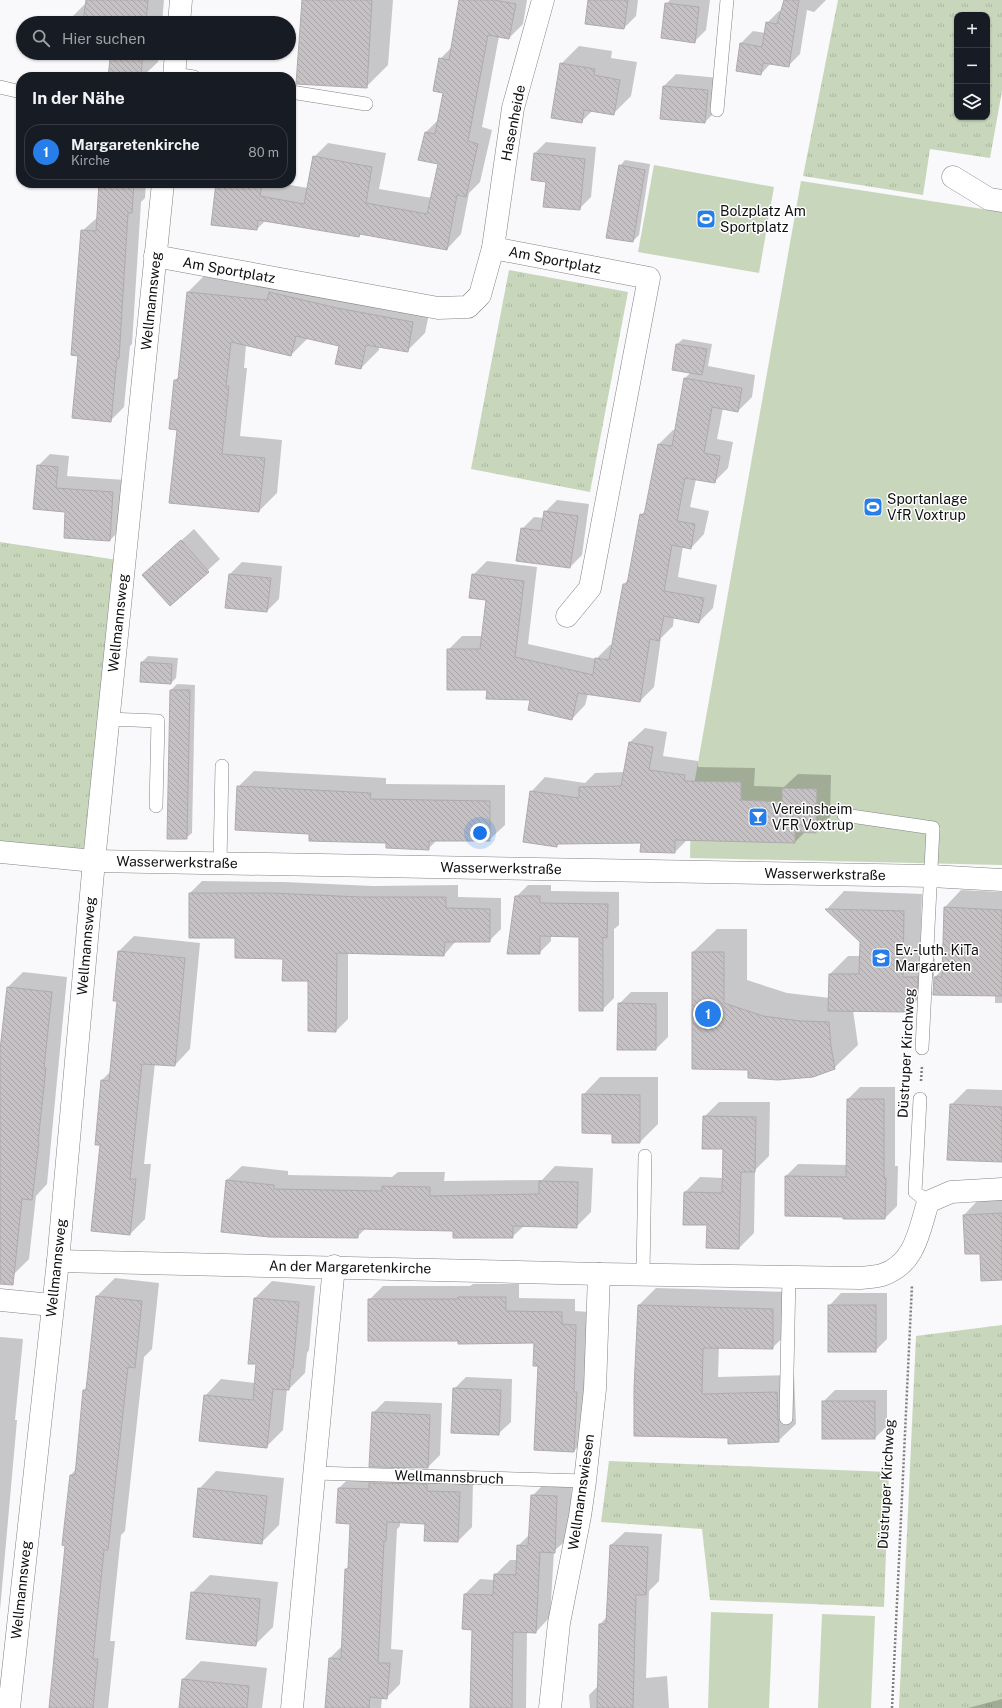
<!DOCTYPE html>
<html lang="de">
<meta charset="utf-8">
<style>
body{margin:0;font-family:"Public Sans",sans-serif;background:#20242c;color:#f1f3f6}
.controls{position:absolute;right:12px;top:12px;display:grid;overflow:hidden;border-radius:8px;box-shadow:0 1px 3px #0004}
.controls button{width:36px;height:36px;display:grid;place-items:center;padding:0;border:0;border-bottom:1px solid #363941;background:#171b24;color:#f1f3f6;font:20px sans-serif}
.you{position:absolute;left:480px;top:833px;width:14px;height:14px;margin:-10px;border:3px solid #fff;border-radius:50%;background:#1a73e8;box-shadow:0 0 0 6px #1a73e833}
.badge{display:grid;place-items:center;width:26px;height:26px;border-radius:50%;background:#287ee8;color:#fff;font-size:13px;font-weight:700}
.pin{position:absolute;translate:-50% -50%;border:2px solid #fff;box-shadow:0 1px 4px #0006}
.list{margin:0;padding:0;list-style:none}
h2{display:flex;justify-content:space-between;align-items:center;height:52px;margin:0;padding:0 16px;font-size:17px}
h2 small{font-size:13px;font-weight:400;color:#9ea1a6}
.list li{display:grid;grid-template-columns:26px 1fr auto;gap:12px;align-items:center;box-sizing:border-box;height:56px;margin:0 8px 8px;padding:0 8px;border:1px solid #363941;border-radius:16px}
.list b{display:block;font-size:15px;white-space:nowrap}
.list p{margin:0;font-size:13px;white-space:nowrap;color:#9ea1a6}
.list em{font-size:13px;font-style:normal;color:#9ea1a6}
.icon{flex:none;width:22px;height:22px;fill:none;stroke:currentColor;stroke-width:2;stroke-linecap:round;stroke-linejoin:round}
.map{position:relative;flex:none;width:1002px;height:1708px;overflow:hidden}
.search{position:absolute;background:#171b24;box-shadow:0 1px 3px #0004;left:16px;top:16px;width:280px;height:44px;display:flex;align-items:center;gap:10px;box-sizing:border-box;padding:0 14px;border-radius:22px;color:#9ea1a6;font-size:15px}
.panel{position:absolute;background:#171b24;box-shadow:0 1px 3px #0004;left:16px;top:72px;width:280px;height:116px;border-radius:16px}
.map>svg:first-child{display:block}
.grass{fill:url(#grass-tufts);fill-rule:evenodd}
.garden{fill:#c8d7bb}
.shadow{fill:#0003}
.building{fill:url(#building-back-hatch);stroke:#aeabad}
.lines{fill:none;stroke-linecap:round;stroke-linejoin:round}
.service-casing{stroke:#848285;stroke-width:14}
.minor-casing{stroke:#848285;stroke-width:23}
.path{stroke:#7f7e81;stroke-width:2.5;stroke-dasharray:2 2;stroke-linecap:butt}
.service{stroke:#fff;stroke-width:13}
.minor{stroke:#fff;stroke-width:22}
.labels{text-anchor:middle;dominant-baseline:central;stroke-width:3;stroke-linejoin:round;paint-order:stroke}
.street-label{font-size:14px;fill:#100f11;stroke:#fff}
.poi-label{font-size:14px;fill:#100f11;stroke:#fff;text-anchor:start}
</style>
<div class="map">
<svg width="1002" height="1708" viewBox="0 0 1002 1708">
<defs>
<pattern id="grass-tufts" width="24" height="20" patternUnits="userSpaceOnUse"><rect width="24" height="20" fill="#c8d7bb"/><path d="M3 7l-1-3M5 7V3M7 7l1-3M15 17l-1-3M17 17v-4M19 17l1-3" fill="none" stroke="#abb7a0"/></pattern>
<pattern id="building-back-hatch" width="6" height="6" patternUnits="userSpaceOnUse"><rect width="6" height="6" fill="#c5c1c4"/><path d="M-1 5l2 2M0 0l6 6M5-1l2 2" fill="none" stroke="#a8a5a7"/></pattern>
</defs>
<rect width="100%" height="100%" fill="#f9f8fb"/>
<!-- grass -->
<g class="grass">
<path d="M838 0H1002V91L990 158 930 149 923 195 803 176ZM957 15H987V117H957Z"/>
<path d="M509 270 628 292 590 492 471 469Z"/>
<path d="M0 542 124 561 94 861 0 852Z"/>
<path d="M1002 1325V1708H899L916 1336Z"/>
<path d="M609 1461 889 1472 884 1607 710 1600 702 1529 601 1522Z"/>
</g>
<!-- garden -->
<g class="garden">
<path d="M654 165 774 187 759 273 638 252Z"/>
<path d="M801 181 1002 212V865L690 858 691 802Z"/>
<path d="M711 1612 773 1614 769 1708H708Z"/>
<path d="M822 1614 875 1616 871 1708H818Z"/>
</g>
<!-- shadow -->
<g class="shadow">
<path d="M87 0H164L162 23H67L68 21 86 3Z"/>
<path d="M303 0H393L388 65 366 87Z"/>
<path d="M460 0H527L523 24 509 38 499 36 482 127 492 130 480 182 469 193 461 234 447 249 362 233 359 236 266 220 257 229 217 183H278L308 188 314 157 328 143 386 153 379 189 432 198 439 163 426 132 439 119 444 92 440 59 452 47Z"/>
<path d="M590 0H638L636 16 624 28Z"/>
<path d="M670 0H710L706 30 694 42 666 4Z"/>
<path d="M785 0H826L814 12 807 10 800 54 788 66 771 63 761 74 741 43 753 31 766 33 767 23 779 11H782Z"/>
<path d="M579 46 612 51 611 58 637 62 631 96 613 114 593 110 581 122 561 64Z"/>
<path d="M64 53H159L158 62 142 77H117L112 58Z"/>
<path d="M676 74 720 78 717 110 705 122 664 86Z"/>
<path d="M546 142 596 147 591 197 579 209 534 154Z"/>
<path d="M625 160 650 164 639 235 633 241 620 166Z"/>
<path d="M100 183H146L145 198 141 202 132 344 130 346 124 407 110 421 80 355 82 231 98 217Z"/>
<path d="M206 274 431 304 425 333 407 351 379 346V350L361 368 340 345 308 338 291 355 246 345 244 368H247L240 436 282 440 277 493 259 511 178 429 175 380 180 376 188 292Z"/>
<path d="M683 339 712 344 708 366 755 375 752 397 738 411 723 408 717 439 733 442 728 468 714 482 696 479 690 507 709 511 704 534 691 548 683 546 678 577 717 585 713 608 699 622 674 617 673 626 661 638 654 687 640 701 588 694 585 705 572 719 531 699 488 689 448 650 462 636H483L487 599 473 575 487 561 537 567 528 644 596 659 610 645H613L624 584 629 579 641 515 646 510 659 444 673 430 676 431 685 378 691 372 677 344Z"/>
<path d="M50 454 69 456 67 476 125 480 122 528 110 540 66 511 38 466Z"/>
<path d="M557 500 589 504 582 555 570 567 522 529 534 517 544 518 545 512Z"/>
<path d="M194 529 220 559 170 605 143 575Z"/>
<path d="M242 562 282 566 279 599 267 611 226 607 230 574Z"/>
<path d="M148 656 178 658 176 678 171 683 141 681 142 662Z"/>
<path d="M177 684 195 685 192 833 186 838 171 690Z"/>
<path d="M645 728 667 732 663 756 698 761V767L755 768 754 786 784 787 798 774 831 775 830 817 816 832 806 831 795 842 687 840 675 852 642 842 559 843 557 846 531 792 545 777 585 783 595 773 624 772 630 742Z"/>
<path d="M254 771 386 778V784L505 785V825L489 840H437L428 849 387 842 310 833 238 787Z"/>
<path d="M202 881 284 882 373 886 458 885V897L501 898V929L489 941H456L444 955 348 953V1019L336 1031 309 980 284 958 236 937 190 893Z"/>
<path d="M528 885H551V891L619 892V925L614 929V998L602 1010 580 936 551 935V941L539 953 516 897Z"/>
<path d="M961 890 1002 892V1003H995V995L935 977 943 969 945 907Z"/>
<path d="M844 891 922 894 920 959H935L934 976 924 985V993L906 1011 853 1010 858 1045 834 1068 749 1069 693 952 717 929H747V980L787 993 830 998V974L848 956H861V942L827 909Z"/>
<path d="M134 936 200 943 190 1049 175 1065 155 1063 144 1164H151L145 1219 130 1234 101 1144H96L102 1080 111 1071 118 1000H114L119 951Z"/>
<path d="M23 972 67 977 47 1184 36 1196 29 1259 14 1274 0 1273V1060L8 987Z"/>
<path d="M631 992H668V1037L656 1049 619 1004Z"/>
<path d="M600 1077H658V1124L640 1142H612V1133L583 1095Z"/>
<path d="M860 1087H895V1166H898L897 1206 885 1218 786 1215V1176L798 1164 847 1165 848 1099Z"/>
<path d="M967 1089 1002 1090V1161L951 1105Z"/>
<path d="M719 1102H770L769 1156 755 1170 754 1233 739 1248 708 1224 685 1192 700 1177 723 1178 724 1148 704 1117Z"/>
<path d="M242 1166 288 1171V1175L392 1177 398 1172H445L444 1181 542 1180 555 1166 593 1168 591 1212 576 1227 524 1226 512 1237 454 1230 366 1228 357 1237 227 1180Z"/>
<path d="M1002 1197V1279L981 1253 964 1215 980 1198Z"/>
<path d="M115 1278 159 1283 152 1349 144 1357 125 1531 121 1535 110 1641H115L108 1708H50L66 1545 63 1544 71 1475 76 1469 84 1390 87 1387 97 1296Z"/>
<path d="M272 1281 315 1286 309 1350 307 1353 305 1373 289 1389H287L283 1430 266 1447 205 1396 221 1379 255 1383 257 1364 249 1363 255 1298Z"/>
<path d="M473 1284H519V1298L575 1299V1311L589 1312 588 1437 574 1451 540 1366 535 1342 459 1340 369 1300 383 1286H470Z"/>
<path d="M656 1288 790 1292V1331L772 1348 719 1347 718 1377 794 1375 796 1424 778 1441 729 1437 639 1305Z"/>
<path d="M841 1293H887V1339L875 1351 830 1305Z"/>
<path d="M0 1337 23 1339 15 1420H17L0 1610Z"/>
<path d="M466 1377 512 1379 511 1422 499 1433 454 1389Z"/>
<path d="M835 1390H887V1426L875 1438 823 1402Z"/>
<path d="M385 1401 442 1403 440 1455 428 1467 373 1413Z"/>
<path d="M216 1471 284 1478 279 1525 261 1543 199 1489Z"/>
<path d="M353 1474 473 1478 472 1527 458 1541 426 1523 400 1522V1526L397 1529 391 1649 403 1650 400 1684 386 1698H382L381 1708H326L330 1658 342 1646 346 1570 349 1567 351 1523 337 1522 339 1488Z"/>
<path d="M547 1481 572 1482 570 1537 554 1551 550 1617 536 1632H527L526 1708H471L473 1629 465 1594 480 1579 494 1580 495 1575 510 1560H518V1546L530 1534 532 1496Z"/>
<path d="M625 1532 662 1534 659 1581 649 1591 646 1678 667 1676 669 1708H590L589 1695 598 1686 600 1624 607 1617 611 1545Z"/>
<path d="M210 1575 278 1582 273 1627 255 1645 192 1593Z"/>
<path d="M201 1661 267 1668 262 1708H180L183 1679Z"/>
<path d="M1002 1699V1708H968Z"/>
</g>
<!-- building -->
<g class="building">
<path d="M86 0H148L146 23H66L67 20 83 22Z"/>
<path d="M302 0H372L367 88 296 84Z"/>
<path d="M459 0H494L516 4 509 39 488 35 468 141 478 144 466 197 457 195 447 250 360 234 359 237 258 220 257 230 211 225 216 183H262L260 196 304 204 313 156 372 167 366 203 427 214 438 164 418 160 425 132 435 134 443 93 433 91 439 58 449 60Z"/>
<path d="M588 0H628L624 29 585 24Z"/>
<path d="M784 0H799L789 67 763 63 761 75 736 71 740 43 762 47 766 22 777 24Z"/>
<path d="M665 3 699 7 695 43 661 38Z"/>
<path d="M63 53H143L141 77H108L110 59 63 54Z"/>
<path d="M560 63 595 69 594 75 620 80 614 115 584 110 582 123 551 118Z"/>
<path d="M663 86 708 90 705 123 660 119Z"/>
<path d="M534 153 585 159 580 210 543 207 546 182 531 180Z"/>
<path d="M619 165 645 170 633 242 606 238Z"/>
<path d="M99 183H134L132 213H128L119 359 117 358 111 422 72 418 78 356 71 355 81 230 96 231Z"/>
<path d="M187 292 267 300 269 292 337 308 413 322 408 352 366 345 361 369 335 364 339 346 296 336 291 356 231 342 226 386H229L222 454 265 458 259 512 169 503 177 430 169 429 174 380H178Z"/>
<path d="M676 344 707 349 702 375 672 370Z"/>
<path d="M684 378 742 388 738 412 712 407 704 453 720 456 715 483 685 478 677 521 695 524 691 549 672 545 664 591 704 598 699 623 664 616 659 641 650 639 640 702 578 693 572 720 528 710 530 700 486 699 487 690H447V649H480L486 600 469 598 472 574 524 581 515 657 593 675 595 658 609 660 623 584H627L640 514 644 515 658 444 672 446Z"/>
<path d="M37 465 58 467 56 488 113 492 110 541 64 538 65 512 33 509Z"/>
<path d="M544 511 578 516 570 568 516 561 521 528 541 531Z"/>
<path d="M181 540 209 572 170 606 142 575Z"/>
<path d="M229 574 271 578 267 612 225 608Z"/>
<path d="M141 662 172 664 171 684 140 682Z"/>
<path d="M170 690H190L187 839H167Z"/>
<path d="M629 742 653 747 649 770 685 775 684 781 741 782V800L782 802V788L817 789 816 833 795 832V843L675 840V853L640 852 641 843 557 844V847L523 842 530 791 579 798V787L621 786Z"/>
<path d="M237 786 371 793 370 799 490 801V841H429V850L386 848V843L309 841V834L235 830Z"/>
<path d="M189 893H271L360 897H446V908L490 909V942H445L444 956 337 953 336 1032 308 1031V981H282L283 959 235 958V938H189Z"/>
<path d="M515 896H540V903L608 904 607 938 603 937V1011H579V937L540 936V954H507Z"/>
<path d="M944 907 1002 910V996L933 995 934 977H942Z"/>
<path d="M825 909 904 911 903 977H918L917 994H907V1012L828 1011 829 974H859L860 942Z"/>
<path d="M118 951 185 958 175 1066 142 1064 130 1179H136L130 1235 91 1231 100 1145H95L101 1080 109 1081 117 1001H113Z"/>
<path d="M692 952H724V1003L763 1016 800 1021 829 1022 831 1046 835 1069 813 1077 778 1080 748 1078V1070L692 1069Z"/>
<path d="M7 987 52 992 44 1068H46L38 1142H39L32 1200 22 1199 13 1285 0 1284V1050Z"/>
<path d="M618 1003 656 1004V1050H617Z"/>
<path d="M582 1094 640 1095V1143H612V1134L582 1133Z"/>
<path d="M847 1099H884V1177L886 1178 885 1219H843V1217L785 1216V1176L846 1177Z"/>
<path d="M950 1104 1002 1107V1162L947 1160Z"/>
<path d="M703 1116 756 1117 755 1172H741L739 1249 706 1248 707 1225H683L684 1192 722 1193 723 1149H702Z"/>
<path d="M226 1180 274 1185V1189L382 1191V1186L430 1187V1196L539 1194V1181L578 1182 577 1228 513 1226V1238H453V1231L358 1229V1238L269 1237 221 1232Z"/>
<path d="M1002 1213V1280L981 1281 980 1254H965L963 1215Z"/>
<path d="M96 1296 142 1301 135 1368 128 1367 108 1550H104L93 1659H98L93 1708H49L65 1546 62 1545 70 1475H75L83 1390H86Z"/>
<path d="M458 1297H506V1311L562 1312V1324L576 1325 574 1392H577L574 1452 534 1450 538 1366H533L534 1343 458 1344V1341H368V1299H458Z"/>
<path d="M254 1298 299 1302 293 1368H291L289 1390 273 1389 267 1448 199 1441 204 1395 253 1400 256 1364H248Z"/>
<path d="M638 1305 773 1309V1349L703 1348 702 1394 777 1392 779 1442 728 1444V1438L634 1436V1388Z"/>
<rect x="828" y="1305" width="48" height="47"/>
<path d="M453 1388 501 1390 499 1435 451 1433Z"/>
<rect x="822" y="1401" width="53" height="38"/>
<path d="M372 1412 430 1415 428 1468 369 1467Z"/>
<path d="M369 1483 427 1484V1491L460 1492 458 1542 424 1541 425 1524 387 1522 386 1541H384L378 1663H390L387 1699 370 1697 369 1708H325L329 1658 341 1659 345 1569H348L350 1524 336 1523 338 1488 369 1489Z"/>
<path d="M198 1488 267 1496 262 1544 193 1537Z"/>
<path d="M531 1495 557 1496 555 1553 540 1552 536 1633 513 1632 512 1708H470L472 1630 462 1629 464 1594 493 1595 494 1574 516 1575 517 1545 528 1546Z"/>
<path d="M610 1545 648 1547 646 1595H636L633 1708H597L599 1624H606Z"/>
<path d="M191 1592 260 1599 256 1646 186 1639Z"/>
<path d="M182 1679 249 1686 247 1708H179Z"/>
</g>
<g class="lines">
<defs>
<g id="service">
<path d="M174 74 194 77"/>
<path d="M0 87 21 92"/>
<path d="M291 92 366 104"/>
<path d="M717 110 727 0"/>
<path d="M108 719 158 721 156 806"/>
<path d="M844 815 933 828 922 1048"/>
<path d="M220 862 222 766"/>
<path d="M920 1099 915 1192 928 1202"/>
<path d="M643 1274 645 1156"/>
<path d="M786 1418 789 1276"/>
<path d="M314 1473 585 1481"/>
</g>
<g id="minor">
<path d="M179 23 181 0"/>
<path d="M174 77 176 53"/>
<path d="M953 177 989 199 1002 201"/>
<path d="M493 248 649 278 590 588 567 616"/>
<path d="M155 256 438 308 468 307 480 295 493 248 513 108 543 0"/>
<path d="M0 852 94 861 931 876 1002 880"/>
<path d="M58 1261 599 1274 860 1278C867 1277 876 1277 882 1275 915 1264 919 1232 928 1202L951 1192 1002 1189"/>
<path d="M0 1300 52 1305"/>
<path d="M9 1708 58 1261 94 861 163 183"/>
<path d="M292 1708 334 1266"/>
<path d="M550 1708 559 1623 580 1516 585 1481 595 1389 599 1274"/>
</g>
</defs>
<!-- service casing -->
<use href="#service" class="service-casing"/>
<!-- minor casing -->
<use href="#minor" class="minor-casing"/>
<!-- path -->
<g class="path">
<path d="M921 1081 922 1066"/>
<path d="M892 1708 912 1285"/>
</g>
<!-- service -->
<use href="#service" class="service"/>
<!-- minor -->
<use href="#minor" class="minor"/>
</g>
<!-- icons -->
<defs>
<symbol id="stadium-square" viewBox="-11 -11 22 22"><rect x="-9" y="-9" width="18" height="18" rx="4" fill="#287ee8" stroke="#fff"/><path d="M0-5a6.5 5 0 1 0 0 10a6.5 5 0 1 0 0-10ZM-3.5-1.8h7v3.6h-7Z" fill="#fff"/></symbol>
<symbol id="bar-square" viewBox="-11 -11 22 22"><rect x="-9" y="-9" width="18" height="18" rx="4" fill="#287ee8" stroke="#fff"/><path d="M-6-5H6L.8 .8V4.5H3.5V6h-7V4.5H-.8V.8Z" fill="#fff"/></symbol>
<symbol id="school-square" viewBox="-11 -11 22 22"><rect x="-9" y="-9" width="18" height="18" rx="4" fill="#287ee8" stroke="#fff"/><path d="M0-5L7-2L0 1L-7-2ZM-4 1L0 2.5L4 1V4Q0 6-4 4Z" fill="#fff"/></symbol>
</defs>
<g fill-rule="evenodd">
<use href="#stadium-square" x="695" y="208" width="22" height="22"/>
<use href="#stadium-square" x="862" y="496" width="22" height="22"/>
<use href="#bar-square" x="747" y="806" width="22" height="22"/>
<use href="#school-square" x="870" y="947" width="22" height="22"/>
</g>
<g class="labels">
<!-- street labels -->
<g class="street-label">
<text transform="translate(513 123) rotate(-79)">Hasenheide</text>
<text transform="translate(555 260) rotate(11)">Am Sportplatz</text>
<text transform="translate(229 270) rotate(10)">Am Sportplatz</text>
<text transform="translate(151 301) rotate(-84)">Wellmannsweg</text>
<text transform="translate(118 623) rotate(-84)">Wellmannsweg</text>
<text transform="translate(177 862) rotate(1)">Wasserwerkstraße</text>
<text transform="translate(501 868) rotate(1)">Wasserwerkstraße</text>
<text transform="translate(825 874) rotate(1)">Wasserwerkstraße</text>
<text transform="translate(86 946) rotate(-85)">Wellmannsweg</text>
<text transform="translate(906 1053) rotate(-87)">Düstruper Kirchweg</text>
<text transform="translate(350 1267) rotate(1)">An der Margaretenkirche</text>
<text transform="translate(56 1268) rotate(-84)">Wellmannsweg</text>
<text transform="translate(449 1477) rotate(2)">Wellmannsbruch</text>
<text transform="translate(886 1484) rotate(-87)">Düstruper Kirchweg</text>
<text transform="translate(581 1492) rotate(-82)">Wellmannswiesen</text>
<text transform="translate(21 1590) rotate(-84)">Wellmannsweg</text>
</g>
<!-- poi labels -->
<g class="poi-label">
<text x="720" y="211">Bolzplatz Am<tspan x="720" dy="16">Sportplatz</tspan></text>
<text x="887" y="499">Sportanlage<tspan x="887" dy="16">VfR Voxtrup</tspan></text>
<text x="772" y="809">Vereinsheim<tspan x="772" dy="16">VFR Voxtrup</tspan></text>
<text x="895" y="950">Ev.-luth. KiTa<tspan x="895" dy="16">Margareten</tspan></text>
</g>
</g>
</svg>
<div class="controls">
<button>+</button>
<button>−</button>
<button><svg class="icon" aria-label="layers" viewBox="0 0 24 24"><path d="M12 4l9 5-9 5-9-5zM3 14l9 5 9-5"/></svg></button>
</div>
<div class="you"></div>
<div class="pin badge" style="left:708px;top:1014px">1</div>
<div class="search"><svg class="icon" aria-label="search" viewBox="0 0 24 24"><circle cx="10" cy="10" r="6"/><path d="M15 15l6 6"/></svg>Hier suchen</div>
<section class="panel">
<h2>In der Nähe<small></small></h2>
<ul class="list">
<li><span class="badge">1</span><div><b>Margaretenkirche</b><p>Kirche</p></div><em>80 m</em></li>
</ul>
</section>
</div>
